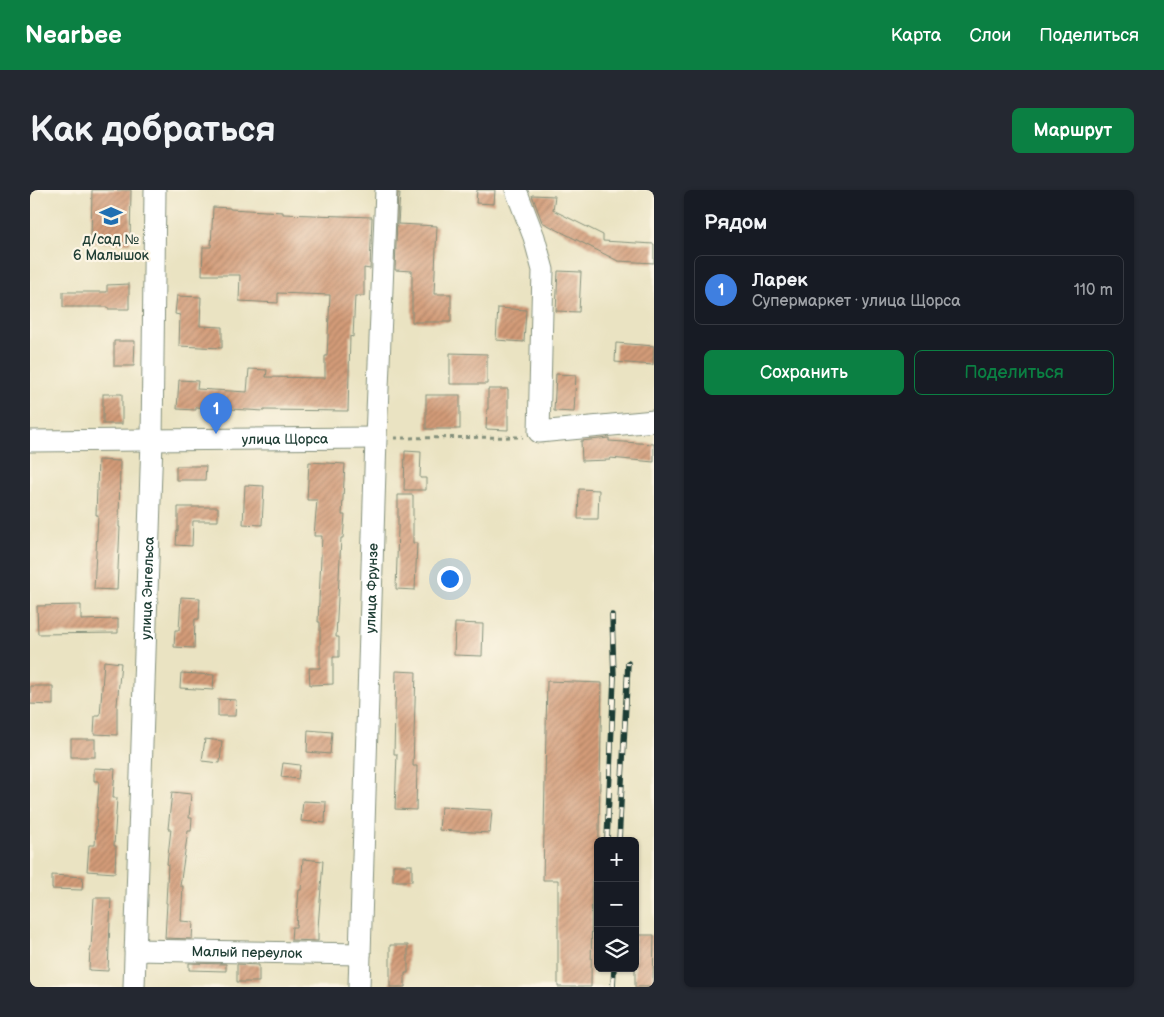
<!DOCTYPE html>
<html lang="ru">
<meta charset="utf-8">
<style>
body{margin:0;font-family:"Balsamiq Sans",sans-serif;background:#242831;color:#f1f3f6}
.controls{position:absolute;right:15px;bottom:15px;display:grid;overflow:hidden;border-radius:8px;box-shadow:0 1px 4px #0004}
.controls button{width:45px;height:45px;display:grid;place-items:center;padding:0;border:0;border-bottom:1px solid #363941;background:#171b24;color:#f1f3f6;font:25px sans-serif}
.you{position:absolute;left:419px;top:388px;width:18px;height:18px;margin:-12px;border:4px solid #fff;border-radius:50%;background:#1a73e8;box-shadow:0 0 0 8px #1a73e833}
.badge{display:grid;place-items:center;width:32px;height:32px;border-radius:50%;background:#0b8043;color:#fff;font-size:16px;font-weight:700}
.pin{position:absolute;translate:-50% -41px;filter:drop-shadow(0 1px 2px #0008)}
.pin::after{content:'';position:absolute;top:26px;width:18px;height:15px;background:inherit;clip-path:polygon(0 0,100% 0,50% 100%)}
.list{margin:0;padding:0;list-style:none}
h2{display:flex;justify-content:space-between;align-items:center;height:65px;margin:0;padding:0 20px;font-size:21px}
h2 small{font-size:16px;font-weight:400;color:#9ea1a6}
.list li{display:grid;grid-template-columns:32px 1fr auto;gap:15px;align-items:center;box-sizing:border-box;height:70px;margin:0 10px 10px;padding:0 10px;border:1px solid #363941;border-radius:8px}
.list b{display:block;font-size:19px;white-space:nowrap}
.list p{margin:0;font-size:16px;white-space:nowrap;color:#9ea1a6}
.list em{font-size:16px;font-style:normal;color:#9ea1a6}
.actions{display:flex;gap:10px;padding:15px 20px}
.actions a{flex:1;padding:11px 0;border:1px solid #0b8043;border-radius:8px;text-align:center;font-size:18px;color:#0b8043}
.actions .main{background:#0b8043;color:#fff}
.icon{flex:none;width:28px;height:28px;fill:none;stroke:currentColor;stroke-width:2;stroke-linecap:round;stroke-linejoin:round}
.map{position:relative;flex:none;width:624px;height:797px;overflow:hidden;border-radius:8px}
header{display:flex;align-items:center;gap:30px;box-sizing:border-box;height:70px;padding:0 25px;background:#0b8043;color:#fff}
header strong{font-size:24px}
nav{display:flex;gap:28px;margin-inline-start:auto;font-size:18px}
.intro{display:flex;align-items:center;justify-content:space-between;box-sizing:border-box;height:120px;padding:0 30px}
h1{margin:0;font-size:35px}
.button{padding:12px 22px;border-radius:8px;background:#0b8043;color:#fff;font-size:18px;font-weight:700}
main{display:flex;gap:30px;padding:0 30px}
aside{flex:1;background:#171b24;border-radius:8px;box-shadow:0 1px 4px #0004}
.map>svg:first-child{display:block}
.building{fill:url(#building-hatch)}
.lines{fill:none;stroke-linecap:round;stroke-linejoin:round}
.minor-casing{stroke:#84907b;stroke-width:23}
.path{stroke:#84907b;stroke-width:3;stroke-dasharray:4 4;stroke-linecap:butt}
.minor{stroke:#fff;stroke-width:21}
.rail-casing{stroke:#1f3d34;stroke-width:5.5}
.rail{stroke:#fcf5e5;stroke-width:4;stroke-dasharray:11;stroke-linecap:butt}
.labels{text-anchor:middle;dominant-baseline:central;stroke-width:4.5;stroke-linejoin:round;paint-order:stroke}
.poi-label{font-size:14px;fill:#1f3d34;stroke:#fcf5e5}
.street-label{font-size:14px;fill:#1f3d34;stroke:#fcf5e5}
</style>
<header>
<strong>Nearbee</strong>
<nav><a>Карта</a><a>Слои</a><a>Поделиться</a></nav>
</header>
<div class="intro"><h1>Как добраться</h1><a class="button">Маршрут</a></div>
<main>
<div class="map">
<svg width="624" height="797" viewBox="0 0 624 797">
<defs>
<pattern id="building-hatch" width="6" height="6" patternUnits="userSpaceOnUse" patternTransform="scale(1.25)"><rect width="6" height="6" fill="#d39b78"/><path d="M-1 1l2-2M0 6l6-6M5 7l2-2" fill="none" stroke="#ab8063"/></pattern>
</defs>
<rect width="100%" height="100%" fill="#fcf5e5"/>
<filter id="ink" filterUnits="userSpaceOnUse"><feTurbulence type="fractalNoise" baseFrequency=".02" numOctaves="2"/><feDisplacementMap in="SourceGraphic" scale="10" xChannelSelector="R" yChannelSelector="G"/><feConvolveMatrix kernelMatrix="1 2 1 2 8 2 1 2 1" color-interpolation-filters="sRGB"/></filter>
<filter id="wash" filterUnits="userSpaceOnUse"><feTurbulence type="fractalNoise" baseFrequency=".0096" numOctaves="4" result="noise"/><feDisplacementMap in="SourceGraphic" scale="20" xChannelSelector="R" yChannelSelector="G"/><feGaussianBlur stdDeviation="1.12" result="paint"/><feColorMatrix in="noise" values="0 0 0 0 0 0 0 0 0 0 0 0 0 0 0 0 0 1.4 0 .05"/><feComposite in="paint" operator="in"/></filter>
<g filter="url(#wash)">
<rect width="100%" height="100%" fill="#eae3c2"/>
<g id="blocks">
<!-- building -->
<g class="building">
<path d="M62 0H101L100 53 61 52Z"/>
<path d="M447 0H465L464 14 446 13Z"/>
<path d="M368 3H370L368 34 407 36 404 104H421V132H382V81L365 80Z"/>
<path d="M502 5 525 6 523 20 573 45V51L624 54V73L588 71 512 32Z"/>
<path d="M183 17 200 18V19L253 22V24L342 27 340 79 334 78V106H325L323 147 320 146 318 221 234 220V221L166 217V220L147 219 149 190 168 191 167 199 217 202 219 179 237 180 236 187 295 188V166H297L300 105 248 103V113L209 111 210 85H172L173 57H181Z"/>
<path d="M528 81 551 82 549 122 526 121Z"/>
<path d="M99 94V119H78V117H33V102H77V95Z"/>
<path d="M147 106 171 107 170 136 192 137V158L149 156 150 125 145 124Z"/>
<path d="M468 118 496 120 494 152 466 150Z"/>
<path d="M84 151H105L104 176H84Z"/>
<path d="M586 153 624 156 623 175 585 172Z"/>
<path d="M420 163 457 164V194H420Z"/>
<path d="M526 184 546 185 544 222 524 221Z"/>
<path d="M458 199H478V240L456 239 457 219H458Z"/>
<rect x="73" y="204" width="19" height="30"/>
<rect x="396" y="205" width="34" height="34"/>
<path d="M579 248V251L624 254V272L580 268V270L552 271 551 251Z"/>
<path d="M375 261 391 262 390 288H396V300H374Z"/>
<path d="M68 270 90 271 89 337H90L87 400 64 399 68 325H66Z"/>
<path d="M279 272 315 274 312 325H315L313 348H311L306 447H309V467H303V494L280 495 279 478H290V432H288L292 346H284L287 310H277Z"/>
<path d="M146 276H176L175 290H146Z"/>
<path d="M215 295 234 296 232 335 213 334Z"/>
<path d="M549 299 569 300 568 329H548Z"/>
<path d="M368 305H383V353H387L385 400 366 399 368 339Z"/>
<path d="M148 317H188V331H163L162 356 146 355 147 341H148Z"/>
<path d="M151 407 170 408 169 429H165L164 458 144 457 145 440H149Z"/>
<path d="M51 415V430L88 429V443L8 444 7 416Z"/>
<path d="M425 433 453 434 452 466 424 465Z"/>
<path d="M74 471 91 473 87 515V545L64 544 65 526H70Z"/>
<path d="M366 481 386 482 383 576H387L386 620 365 619 367 564H364Z"/>
<path d="M151 483 184 485 183 500 150 498Z"/>
<path d="M517 491 572 493 568 691H562L561 797H528V690H513Z"/>
<path d="M0 496H23V515L0 514Z"/>
<path d="M188 509 206 510 205 526H188Z"/>
<path d="M278 540 302 542 300 564 277 562Z"/>
<rect x="41" y="549" width="24" height="18"/>
<path d="M175 549 192 551 190 573 172 571Z"/>
<path d="M253 573 270 575 268 589 251 587Z"/>
<path d="M64 578 85 579 83 608H87L84 656H86L85 683 57 681 59 655H65L69 591H64Z"/>
<path d="M142 602 161 604 159 628H162L161 641H158L150 696H153L151 731 163 732 162 749 135 748 137 713H136L138 674H137L141 639H138Z"/>
<path d="M273 611 296 612 295 633 271 631Z"/>
<path d="M411 617 462 620 460 643 409 640Z"/>
<path d="M273 669 293 671 288 738V751L261 750 262 737H266L269 700H271Z"/>
<rect x="363" y="675" width="19" height="16"/>
<path d="M22 685 53 687 52 700 22 699Z"/>
<path d="M64 708H81L78 781 59 780 60 759H61Z"/>
<path d="M605 745H624L623 797H605Z"/>
<path d="M360 755H378V783H375V797H360Z"/>
<path d="M159 773 196 774V781L159 780Z"/>
<path d="M207 774 229 775V792H207Z"/>
</g>
</g>
</g>
<g filter="url(#ink)">
<use href="#blocks" fill-opacity="0" stroke="#84907b" stroke-width="1"/>
<g class="lines">
<defs>
<g id="minor">
<path d="M486 0 504 47 513 80 509 242 624 231"/>
<path id="s1" d="M0 251 346 248"/>
<path id="s2" d="M105 760 330 764"/>
<path id="s3" d="M104 797 122 250 125 0"/>
<path id="s4" d="M329 797 346 248 356 0"/>
</g>
</defs>
<!-- minor casing -->
<use href="#minor" class="minor-casing"/>
<!-- path -->
<path class="path" d="M364 248 493 247"/>
<!-- minor -->
<use href="#minor" class="minor"/>
<defs>
<g id="rail">
<path d="M577 651 584 488 582 425"/>
<path d="M589 651 598 473"/>
<path d="M583 797 584 778"/>
</g>
</defs>
<!-- rail casing -->
<use href="#rail" class="rail-casing"/>
<!-- rail -->
<use href="#rail" class="rail"/>
</g>
</g>
<!-- icons -->
<defs>
<symbol id="school-bare" viewBox="-9 -9 18 18"><path d="M0-5L7-2L0 1L-7-2ZM-4 1L0 2.5L4 1V4Q0 6-4 4Z" fill="#1f6fb2" stroke="#fcf5e5" stroke-width="2.5" paint-order="stroke"/></symbol>
</defs>
<g fill-rule="evenodd">
<use href="#school-bare" x="65" y="10" width="32" height="32"/>
</g>
<g class="labels">
<!-- poi labels -->
<g class="poi-label">
<text x="81" y="49">д/сад №<tspan x="81" dy="16">6 Малышок</tspan></text>
</g>
<!-- street labels -->
<g class="street-label">
<text stroke="none"><textPath href="#s1" startOffset="255">улица Щорса</textPath></text>
<text stroke="none"><textPath href="#s4" startOffset="399">улица Фрунзе</textPath></text>
<text stroke="none"><textPath href="#s3" startOffset="399">улица Энгельса</textPath></text>
<text stroke="none"><textPath href="#s2" startOffset="112">Малый переулок</textPath></text>
</g>
</g>
</svg>
<div class="controls">
<button>+</button>
<button>−</button>
<button><svg class="icon" aria-label="layers" viewBox="0 0 24 24"><path d="M12 4l9 5-9 5-9-5zM3 14l9 5 9-5"/></svg></button>
</div>
<div class="you"></div>
<div class="pin badge" style="left:186px;top:244px;background:#3f7fe0">1</div>
</div>
<aside>
<h2>Рядом<small></small></h2>
<ul class="list">
<li><span class="badge" style="background:#3f7fe0">1</span><div><b>Ларек</b><p>Супермаркет · улица Щорса</p></div><em>110 m</em></li>
</ul>
<div class="actions"><a class="main">Сохранить</a><a>Поделиться</a></div>
</aside>
</main>
